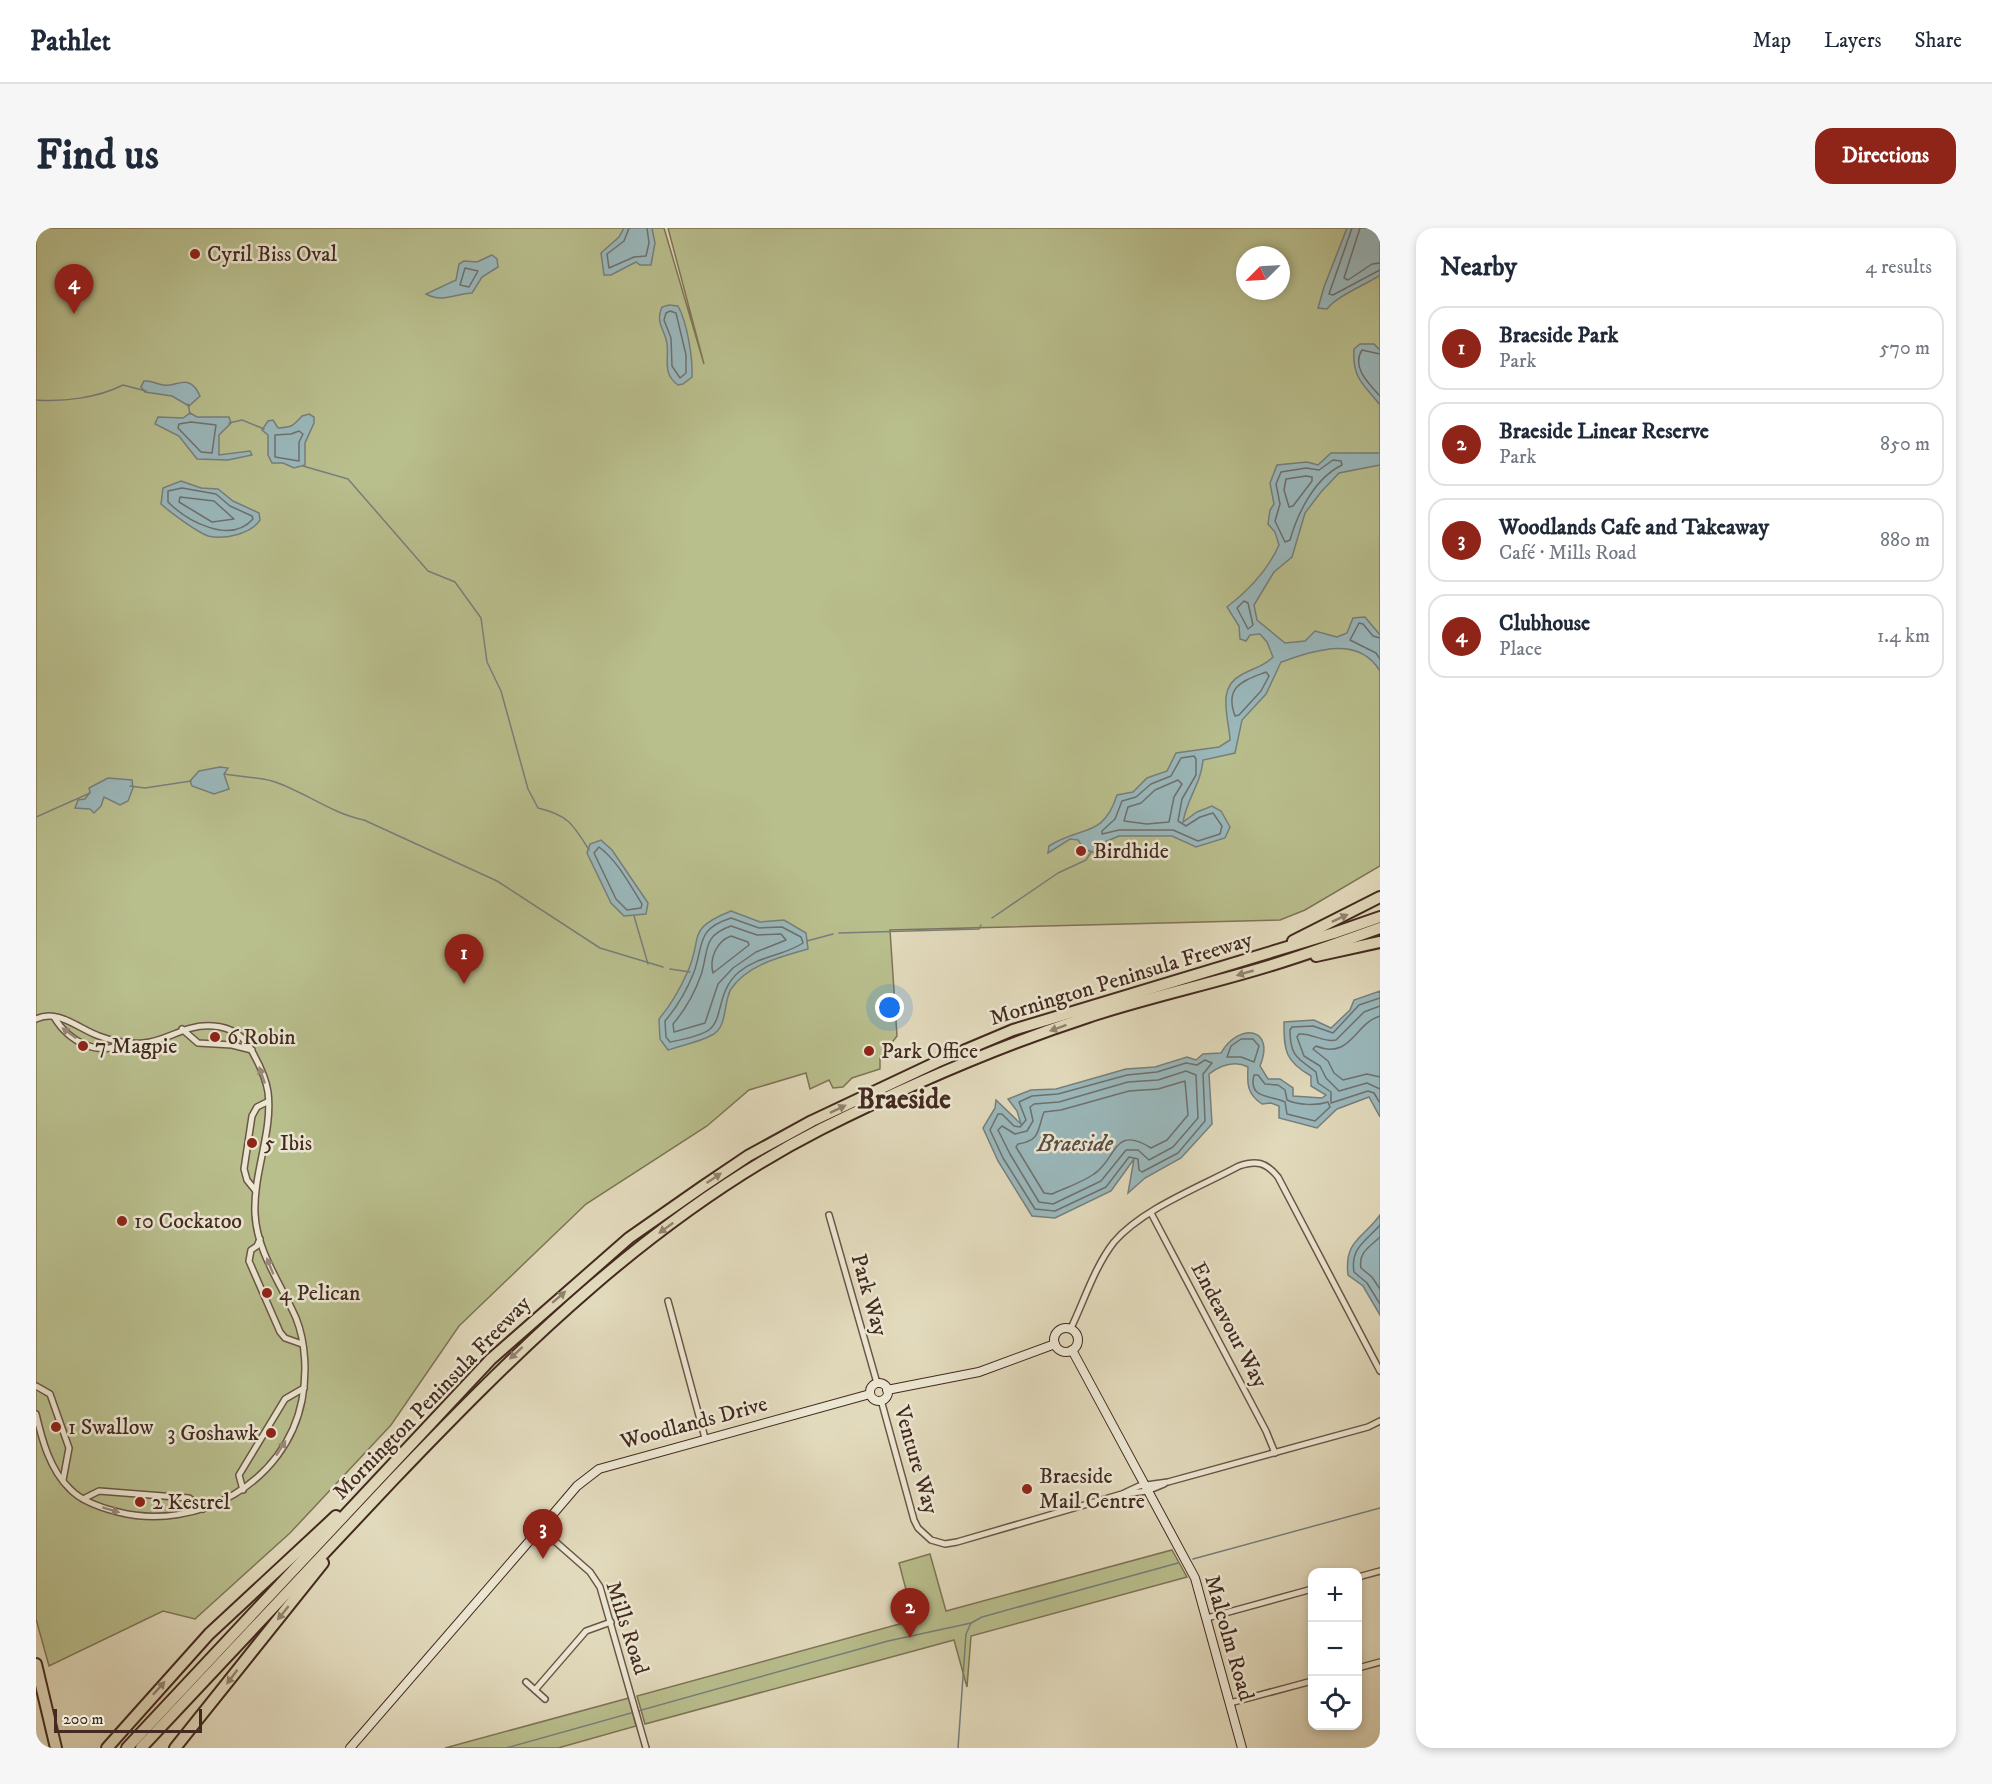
<!DOCTYPE html>
<meta charset="utf-8">
<style>
body{margin:0;font-family:"IM FELL DW Pica",serif;background:#f6f6f7;color:#1f2937}
.controls{position:absolute;right:18px;bottom:18px;display:grid;overflow:hidden;border-radius:12px;box-shadow:0 3px 9px #0003}
.controls button{width:54px;height:54px;display:grid;place-items:center;padding:0;border:0;border-bottom:2px solid #e0e1e3;background:#fff;color:#1f2937;font:30px sans-serif}
.compass{position:absolute;left:1200px;top:18px;width:54px;height:54px;border-radius:50%;background:#fff;box-shadow:0 3px 9px #0003;rotate:246deg}
.scale{position:absolute;left:18px;bottom:15px;width:148px;box-sizing:border-box;padding-left:6px;border:3px solid #43291f;border-top:0;font-size:16px;line-height:21px;white-space:nowrap;color:#43291f;-webkit-text-stroke:4px #ece7d3;paint-order:stroke}
.you{position:absolute;left:854px;top:780px;width:21px;height:21px;margin:-15px;border:4px solid #fff;border-radius:50%;background:#1a73e8;box-shadow:0 0 0 9px #1a73e833}
.badge{display:grid;place-items:center;width:39px;height:39px;border-radius:50%;background:#8f2418;color:#fff;font-size:20px;font-weight:700}
.pin{position:absolute;translate:-50% -50px;filter:drop-shadow(0 2px 3px #0008)}
.pin::after{content:'';position:absolute;top:32px;width:21px;height:18px;background:inherit;clip-path:polygon(0 0,100% 0,50% 100%)}
.list{margin:0;padding:0;list-style:none}
h2{display:flex;justify-content:space-between;align-items:center;height:78px;margin:0;padding:0 24px;font-size:26px}
h2 small{font-size:20px;font-weight:400;color:#747a83}
.list li{display:grid;grid-template-columns:39px 1fr auto;gap:18px;align-items:center;box-sizing:border-box;height:84px;margin:0 12px 12px;padding:0 12px;border:2px solid #e0e1e3;border-radius:18px}
.list b{display:block;font-size:22px;white-space:nowrap}
.list p{margin:0;font-size:20px;white-space:nowrap;color:#747a83}
.list em{font-size:20px;font-style:normal;color:#747a83}
.icon{flex:none;width:33px;height:33px;fill:none;stroke:currentColor;stroke-width:2;stroke-linecap:round;stroke-linejoin:round}
.map{position:relative;flex:none;width:1344px;height:1520px;overflow:hidden;border-radius:18px}
header{display:flex;align-items:center;gap:36px;box-sizing:border-box;height:84px;padding:0 30px;background:#fff;border-bottom:2px solid #e0e1e3}
header strong{font-size:28px}
nav{display:flex;gap:33px;margin-inline-start:auto;font-size:21px}
.intro{display:flex;align-items:center;justify-content:space-between;box-sizing:border-box;height:144px;padding:0 36px}
h1{margin:0;font-size:42px}
.button{padding:15px 27px;border-radius:18px;background:#8f2418;color:#fff;font-size:21px;font-weight:700}
main{display:flex;gap:36px;padding:0 36px}
aside{flex:1;background:#fff;border-radius:18px;box-shadow:0 3px 9px #0003}
.map>svg:first-child{display:block}
.green{fill:#b9be8d;stroke:#7e7456;stroke-width:1.5;fill-rule:evenodd}
.water{fill:#9ab8bc;stroke:#777f7d;stroke-width:1.5}
.lines{fill:none;stroke-linecap:round;stroke-linejoin:round}
.shore{stroke:#6e706e;stroke-width:1.5}
.stream{stroke:#777f7d;stroke-width:1.5}
.street-casing{stroke:#6b5546;stroke-width:8}
.secondary-casing{stroke:#43291f;stroke-width:10}
.highway-casing{stroke:#43291f;stroke-width:14}
.street{stroke:#ece7d3;stroke-width:5}
.secondary{stroke:#ece7d3;stroke-width:8}
.highway{stroke:#e2dabc;stroke-width:10}
.oneway{fill:#92826e}
.oneway2{fill:#988879}
.poi-dot{fill:#8f2418;stroke:#ece7d3;stroke-width:2}
.labels{text-anchor:middle;dominant-baseline:central;stroke-width:5;stroke-linejoin:round;paint-order:stroke}
.poi-label{font-size:22px;fill:#43291f;stroke:#ece7d3;text-anchor:start}
.street-label{font-size:22px;fill:#43291f;stroke:#ece7d3}
.water-label{font-size:24px;font-style:italic;fill:#594d46;stroke:#ece7d3}
.district-label{font-size:28px;font-weight:bold;fill:#43291f;stroke:#ece7d3}
</style>
<header>
<strong>Pathlet</strong>
<nav><a>Map</a><a>Layers</a><a>Share</a></nav>
</header>
<div class="intro"><h1>Find us</h1><a class="button">Directions</a></div>
<main>
<div class="map">
<svg width="1344" height="1520" viewBox="0 0 1344 1520">
<rect width="100%" height="100%" fill="#e2dabc"/>
<filter id="stains"><feTurbulence type="fractalNoise" baseFrequency=".00333" numOctaves="4"/><feColorMatrix values="0 0 0 0 .2 0 0 0 0 .09 0 0 0 0 .02 0 0 0 .5 -.17"/></filter>
<radialGradient id="worn" r=".72"><stop offset=".6" stop-color="#630" stop-opacity="0"/><stop offset="1" stop-color="#630" stop-opacity=".3"/></radialGradient>
<!-- green -->
<g class="green">
<path d="M0 0H628L668 136 632 0H1344V638L1269 682 1244 692 854 702 861 808 844 830V841L816 850 807 859 797 860 793 852 774 861 770 845 713 862 671 898 550 976 423 1098 355 1197 254 1305 159 1391 127 1383 13 1438 0 1391ZM1209 27H1245V63H1209Z"/>
<path d="M1136 1322 1151 1349 935 1408 931 1459 918 1412 609 1496 601 1468 878 1392 863 1335 894 1326 910 1383Z"/>
<path d="M593 1470 600 1498 522 1520H409Z"/>
</g>
<!-- water -->
<g class="water">
<path d="M588 0H616L619 15 615 37H604L600 34 575 47H568L565 25 583 9Z"/>
<path d="M1311 0H1344V47C1329 57 1301 68 1291 81L1282 80 1288 59Z"/>
<path d="M456 27 461 31 462 39 446 49 436 65C419 66 406 75 390 66L420 52 423 36 428 33 441 34Z"/>
<path d="M633 77 642 78C651 94 657 130 656 149L647 156 642 157C624 144 635 128 630 111 626 98 620 93 626 79Z"/>
<path d="M1324 116H1338L1344 122V177C1328 156 1316 151 1318 121Z"/>
<path d="M108 153C116 152 120 156 127 157 140 160 153 143 164 168L153 178 136 168 109 164 105 159Z"/>
<path d="M154 185 161 189H193L195 195 183 207V227L214 223 216 227 192 232 161 231 143 208 119 196 122 189 147 190Z"/>
<path d="M273 186 278 189V195L269 215V237L258 240 247 235H236L232 227V207L226 202 232 193 237 192 242 200C256 199 256 199 266 188Z"/>
<path d="M1295 225H1344V237L1303 245 1285 264 1269 285 1256 329 1238 344 1218 377 1221 392 1249 415 1269 413 1279 403 1301 409 1311 405 1317 390 1329 389 1344 407V443C1322 406 1278 423 1245 434L1230 466 1206 492 1199 525 1167 532C1165 556 1151 570 1147 594L1161 584 1176 578 1185 583 1194 599 1189 610 1160 619 1136 608H1083L1069 614 1059 625 1048 621 1042 612 1034 611 1012 625 1013 618C1045 597 1067 611 1081 567L1097 564 1111 550 1131 543 1140 525 1183 519 1194 512C1193 490 1180 460 1205 447 1217 440 1227 439 1237 429L1231 414 1224 406 1214 407 1210 413 1204 411 1203 398 1191 379C1213 362 1232 342 1243 317L1239 304 1232 296 1234 282 1238 276 1234 255 1241 237 1271 234 1282 237Z"/>
<path d="M145 253 165 260 182 261 197 273 223 285 224 292C215 306 188 312 172 308 161 304 135 285 125 276L127 260Z"/>
<path d="M184 539 192 540 188 546 193 561 178 566 156 558 154 553 163 543Z"/>
<path d="M72 550 96 552 97 560 92 573 84 577 68 569 65 578 58 585 54 581 39 580 42 572 49 571 54 564 53 560Z"/>
<path d="M565 612 576 622 612 675 610 686 588 688 575 675 551 625 554 616Z"/>
<path d="M695 683 724 694 748 692 770 705 772 721C745 729 712 736 695 761 687 774 692 799 676 807 664 814 646 817 632 822L624 811 623 791C635 777 644 761 652 743 667 708 650 701 695 683Z"/>
<path d="M1344 763V889L1333 869 1301 881 1281 900 1243 890V878L1235 875 1226 876C1211 866 1211 856 1212 839 1198 832 1185 837 1173 846L1176 896 1145 930 1109 950 1092 965 1098 931 1075 963 1019 990 996 988 962 933 947 900 959 880 960 872 985 896 981 883 972 871 995 862 1020 861 1090 841 1119 839 1151 829 1160 832 1167 826 1185 825C1203 794 1240 799 1224 838L1232 851H1244L1257 860V868L1286 870 1290 867 1275 858V848C1249 833 1248 823 1248 794L1278 792 1295 800 1314 782 1318 772Z"/>
<path d="M1344 987V1087L1327 1058 1312 1047C1308 1012 1327 1011 1344 987Z"/>
</g>
<g class="lines">
<!-- shore -->
<g class="shore">
<path d="M593 0 588 13 571 26 573 40 598 29 610 28 613 15 611 0"/>
<path d="M1316 0 1293 66 1297 67 1344 42"/>
<path d="M1324 0 1308 50 1312 52 1336 36 1344 35"/>
<path d="M429 40 442 43 433 59 424 57Z"/>
<path d="M634 83 640 85 650 127V145L644 150 636 138 635 110 628 92 630 85Z"/>
<path d="M1344 126 1326 122C1315 139 1333 156 1344 168"/>
<path d="M155 194 180 197 176 225 165 224 142 200 143 196Z"/>
<path d="M263 203 267 206 263 214V233L239 229V207L255 206Z"/>
<path d="M1297 232 1305 233 1306 237C1279 250 1262 284 1254 312L1249 314 1239 293 1244 276 1240 256 1245 244 1270 240 1283 242Z"/>
<path d="M1270 248 1276 249V253L1257 278 1253 279 1248 262 1250 251Z"/>
<path d="M146 260 180 266 194 278 216 288 217 291C194 317 151 293 132 274V263Z"/>
<path d="M144 269 178 273 198 291 176 294 143 274Z"/>
<path d="M1208 373 1212 375 1217 397 1212 401 1201 380Z"/>
<path d="M1344 410 1337 408 1327 396 1323 395 1314 412 1340 425 1344 431"/>
<path d="M1230 444 1233 448 1225 463 1203 487 1199 488C1188 458 1207 453 1230 444Z"/>
<path d="M1158 528 1160 531V547L1146 571 1142 593 1150 598 1164 589 1177 585 1186 598 1184 606 1162 613 1137 602H1083L1066 606V603L1079 591 1086 573 1100 569 1115 556 1135 548 1145 530Z"/>
<path d="M1142 552 1146 556 1138 569 1133 594 1111 596 1088 593 1092 579 1105 575 1119 562Z"/>
<path d="M563 619C581 632 594 657 606 676L605 680 591 682 580 671 558 625Z"/>
<path d="M695 690 723 700 746 699 765 709 767 715C748 728 724 727 703 744 681 762 687 791 674 801 666 808 644 812 634 814L630 809 629 793C641 779 651 762 658 744 668 716 660 701 695 690Z"/>
<path d="M695 698 721 707 745 706 750 712 720 724 697 740 682 756 669 795 638 804 637 796C649 782 659 764 665 747 673 722 666 708 695 698Z"/>
<path d="M695 708 712 714 713 717 677 745C673 730 681 713 695 708Z"/>
<path d="M1344 770 1323 777 1297 805 1277 798 1256 799 1254 802C1254 828 1261 830 1280 844L1282 855 1295 864V875L1332 863 1338 865 1344 875"/>
<path d="M1344 778 1328 784 1300 812C1287 815 1277 805 1263 806L1261 809 1268 828 1284 838 1290 850 1303 863 1331 855 1344 861"/>
<path d="M1344 788C1318 796 1315 832 1280 818L1277 821 1292 833 1298 845 1307 852 1331 846 1344 849"/>
<path d="M1205 811H1217L1223 818 1218 834 1205 829H1191L1195 818Z"/>
<path d="M1169 832 1176 835 1167 846 1169 893 1142 925 1106 944 1103 942 1102 931 1093 929 1070 959 1019 983 999 981 967 930 954 902 962 886H966L978 898 984 899 990 892 983 874 996 868 1022 866 1091 847 1121 844 1150 835 1161 837Z"/>
<path d="M1150 843 1160 847 1162 890 1137 919 1113 932 1102 922H1090L1065 953 1017 976 1003 974 974 926 962 902 966 898 979 906 991 903 997 893 994 879 998 876 1023 874 1092 854 1122 852Z"/>
<path d="M1218 847H1222L1229 856 1242 857 1249 862 1251 872C1262 877 1280 878 1292 874L1294 879 1279 893 1251 886 1249 874C1234 867 1212 871 1218 847Z"/>
<path d="M1149 853 1152 887 1131 912 1115 920C1077 896 1081 931 1058 946 1045 955 1029 960 1016 966L1008 965 980 919 982 916C1006 912 1001 901 1008 884L1025 882 1093 863 1122 861Z"/>
<path d="M1344 997C1330 1013 1314 1020 1318 1044L1331 1055 1344 1076"/>
<path d="M1344 1009C1334 1019 1322 1024 1325 1040L1336 1049 1344 1061"/>
</g>
<!-- stream -->
<g class="stream">
<path d="M0 172C28 174 61 170 87 157L110 163"/>
<path d="M152 176 154 186"/>
<path d="M193 195 206 192 228 201"/>
<path d="M267 238 312 251 392 343 419 354 445 390 451 434 465 463 492 561 502 580C532 587 537 596 553 622"/>
<path d="M189 546C204 549 221 549 236 553 268 563 294 585 328 592L461 653 564 720 627 739"/>
<path d="M94 558 109 560 155 553"/>
<path d="M0 589 54 565"/>
<path d="M598 688 612 736"/>
<path d="M956 690 1022 645 1050 632 1055 624"/>
<path d="M803 705 943 701 945 697"/>
<path d="M771 713 797 706"/>
<path d="M634 741 654 744"/>
<path d="M1157 1331 1344 1280"/>
<path d="M470 1520 852 1413 935 1395"/>
<path d="M922 1520 930 1406 935 1395 946 1389 1142 1335"/>
</g>
<defs>
<g id="street">
<path d="M18 789C33 814 63 830 90 814"/>
<path d="M0 791C21 780 43 801 63 808 76 813 93 816 107 815 133 813 147 796 177 798 197 799 210 810 218 827 224 838 230 851 232 864 237 904 217 945 219 986 221 1024 245 1056 260 1090 270 1115 271 1146 266 1172 250 1255 161 1304 82 1284 66 1280 46 1274 34 1261 14 1242 6 1212 0 1186"/>
<path d="M146 801 162 815 196 817 216 822"/>
<path d="M219 962 211 952 208 941 216 888 221 879 231 874"/>
<path d="M1115 985 1230 1203 1239 1225"/>
<path d="M793 987 841 1155"/>
<path d="M224 1011 221 1018 215 1022 213 1033 244 1104 249 1110 266 1116"/>
<path d="M632 1073 669 1210"/>
<path d="M1035 1100C1048 1073 1059 1038 1078 1014 1106 981 1164 959 1203 938 1220 932 1230 934 1242 949L1344 1143"/>
<path d="M0 1158 14 1166 33 1220 27 1252"/>
<path d="M845 1172 878 1292 882 1300 895 1312 909 1316 921 1314 1086 1266 1103 1258 1132 1254 1332 1199 1344 1193"/>
<path d="M207 1262 203 1247 249 1171 268 1160"/>
<path d="M1088 1266 1111 1263 1128 1256"/>
<path d="M47 1271 63 1263 153 1270 167 1281"/>
<path d="M513 1308 554 1344 564 1359 610 1520"/>
<path d="M1322 1349 1344 1343"/>
<path d="M1171 1390 1276 1361"/>
<path d="M1322 1440 1344 1434"/>
<path d="M490 1454 509 1471"/>
<path d="M499 1462 550 1403 575 1394"/>
<path d="M1194 1475 1276 1453"/>
</g>
<g id="secondary">
<circle cx="1030" cy="1112" r="12"/>
<path d="M1036 1122 1159 1350 1206 1520"/>
<circle cx="843" cy="1164" r="9"/>
<path d="M851 1162 943 1144 1019 1116"/>
<circle cx="504" cy="1301" r="12"/>
<path d="M512 1292 541 1258 563 1241 834 1166"/>
<path d="M314 1520 496 1310"/>
</g>
<g id="highway">
<path d="M1257 713 1344 669"/>
<path d="M1280 728 1344 714"/>
<path d="M0 1436 20 1520"/>
<path d="M71 1520 173 1406 300 1288"/>
<path d="M91 1520 455 1131 593 1010 666 959 712 928 776 893 901 834 977 802 1298 705 1344 689"/>
<path d="M105 1520C188 1431 272 1342 356 1253 484 1119 618 986 785 901 871 858 960 819 1052 789 1112 769 1175 756 1236 737 1272 726 1308 713 1344 700"/>
<path d="M139 1520 287 1335"/>
</g>
</defs>
<!-- street casing -->
<use href="#street" class="street-casing"/>
<!-- secondary casing -->
<use href="#secondary" class="secondary-casing"/>
<!-- highway casing -->
<use href="#highway" class="highway-casing"/>
<!-- street -->
<use href="#street" class="street"/>
<!-- secondary -->
<use href="#secondary" class="secondary"/>
<!-- highway -->
<use href="#highway" class="highway"/>
</g>
<!-- one-way arrows -->
<defs><path id="oneway-solid" d="M-6-.8H1V-3.2L6.5 0L1 3.2V.8H-6Z" transform="scale(1.5)"/></defs>
<g class="oneway">
<use href="#oneway-solid" transform="translate(1304 690) rotate(-25)"/>
<use href="#oneway-solid" transform="translate(1209 745) rotate(164)"/>
<use href="#oneway-solid" transform="translate(1022 800) rotate(160)"/>
<use href="#oneway-solid" transform="translate(802 881) rotate(-26)"/>
<use href="#oneway-solid" transform="translate(678 950) rotate(-34)"/>
<use href="#oneway-solid" transform="translate(630 1000) rotate(144)"/>
<use href="#oneway-solid" transform="translate(523 1069) rotate(-41)"/>
<use href="#oneway-solid" transform="translate(480 1125) rotate(137)"/>
<use href="#oneway-solid" transform="translate(247 1385) rotate(129)"/>
<use href="#oneway-solid" transform="translate(196 1449) rotate(127)"/>
<use href="#oneway-solid" transform="translate(123 1460) rotate(-48)"/>
</g>
<g class="oneway2">
<use href="#oneway-solid" transform="translate(33 805) rotate(-144)"/>
<use href="#oneway-solid" transform="translate(226 847) rotate(-109)"/>
<use href="#oneway-solid" transform="translate(234 1038) rotate(-112)"/>
<use href="#oneway-solid" transform="translate(245 1220) rotate(-57)"/>
<use href="#oneway-solid" transform="translate(75 1282) rotate(17)"/>
</g>
<!-- markers -->
<g class="poi-dot">
<circle cx="159" cy="26" r="6"/>
<circle cx="1045" cy="623" r="6"/>
<circle cx="179" cy="809" r="6"/>
<circle cx="47" cy="818" r="6"/>
<circle cx="833" cy="823" r="6"/>
<circle cx="216" cy="915" r="6"/>
<circle cx="86" cy="993" r="6"/>
<circle cx="231" cy="1065" r="6"/>
<circle cx="20" cy="1199" r="6"/>
<circle cx="235" cy="1205" r="6"/>
<circle cx="991" cy="1261" r="6"/>
<circle cx="104" cy="1274" r="6"/>
</g>
<g class="labels">
<!-- poi labels -->
<g class="poi-label">
<text x="171" y="26">Cyril Biss Oval</text>
<text x="1057" y="623">Birdhide</text>
<text x="191" y="809">6 Robin</text>
<text x="59" y="818">7 Magpie</text>
<text x="845" y="823">Park Office</text>
<text x="228" y="915">5 Ibis</text>
<text x="98" y="993">10 Cockatoo</text>
<text x="243" y="1065">4 Pelican</text>
<text x="32" y="1199">1 Swallow</text>
<text x="223" y="1205" text-anchor="end">3 Goshawk</text>
<text x="1003" y="1248">Braeside<tspan x="1003" dy="25">Mail Centre</tspan></text>
<text x="116" y="1274">2 Kestrel</text>
</g>
<!-- street labels -->
<g class="street-label">
<text transform="translate(1085 751) rotate(-17)">Mornington Peninsula Freeway</text>
<text transform="translate(833 1067) rotate(74)">Park Way</text>
<text transform="translate(1193 1097) rotate(62)">Endeavour Way</text>
<text transform="translate(396 1170) rotate(-46)">Mornington Peninsula Freeway</text>
<text transform="translate(658 1195) rotate(-15)">Woodlands Drive</text>
<text transform="translate(880 1232) rotate(74)">Venture Way</text>
<text transform="translate(591 1400) rotate(72)">Mills Road</text>
<text transform="translate(1193 1410) rotate(74)">Malcolm Road</text>
</g>
<!-- water labels -->
<g class="water-label">
<text x="1039" y="916">Braeside</text>
</g>
<!-- district labels -->
<g class="district-label">
<text x="868" y="871">Braeside</text>
</g>
</g>
<rect width="100%" height="100%" filter="url(#stains)"/>
<rect width="100%" height="100%" fill="url(#worn)"/>
</svg>
<div class="controls">
<button>+</button>
<button>−</button>
<button><svg class="icon" aria-label="locate" viewBox="0 0 24 24"><circle cx="12" cy="12" r="6"/><path d="M12 2v4M12 18v4M2 12h4M18 12h4"/></svg></button>
</div>
<svg class="compass" viewBox="-18 -18 36 36"><path d="M0-13l5 13h-10z" fill="#e53935"/><path d="M0 13l5-13h-10z" fill="#747a83"/></svg>
<div class="scale">200 m</div>
<div class="you"></div>
<div class="pin badge" style="left:428px;top:756px">1</div>
<div class="pin badge" style="left:874px;top:1410px">2</div>
<div class="pin badge" style="left:507px;top:1331px">3</div>
<div class="pin badge" style="left:38px;top:86px">4</div>
</div>
<aside>
<h2>Nearby<small>4 results</small></h2>
<ul class="list">
<li><span class="badge">1</span><div><b>Braeside Park</b><p>Park</p></div><em>570 m</em></li>
<li><span class="badge">2</span><div><b>Braeside Linear Reserve</b><p>Park</p></div><em>850 m</em></li>
<li><span class="badge">3</span><div><b>Woodlands Cafe and Takeaway</b><p>Café · Mills Road</p></div><em>880 m</em></li>
<li><span class="badge">4</span><div><b>Clubhouse</b><p>Place</p></div><em>1.4 km</em></li>
</ul>
</aside>
</main>
